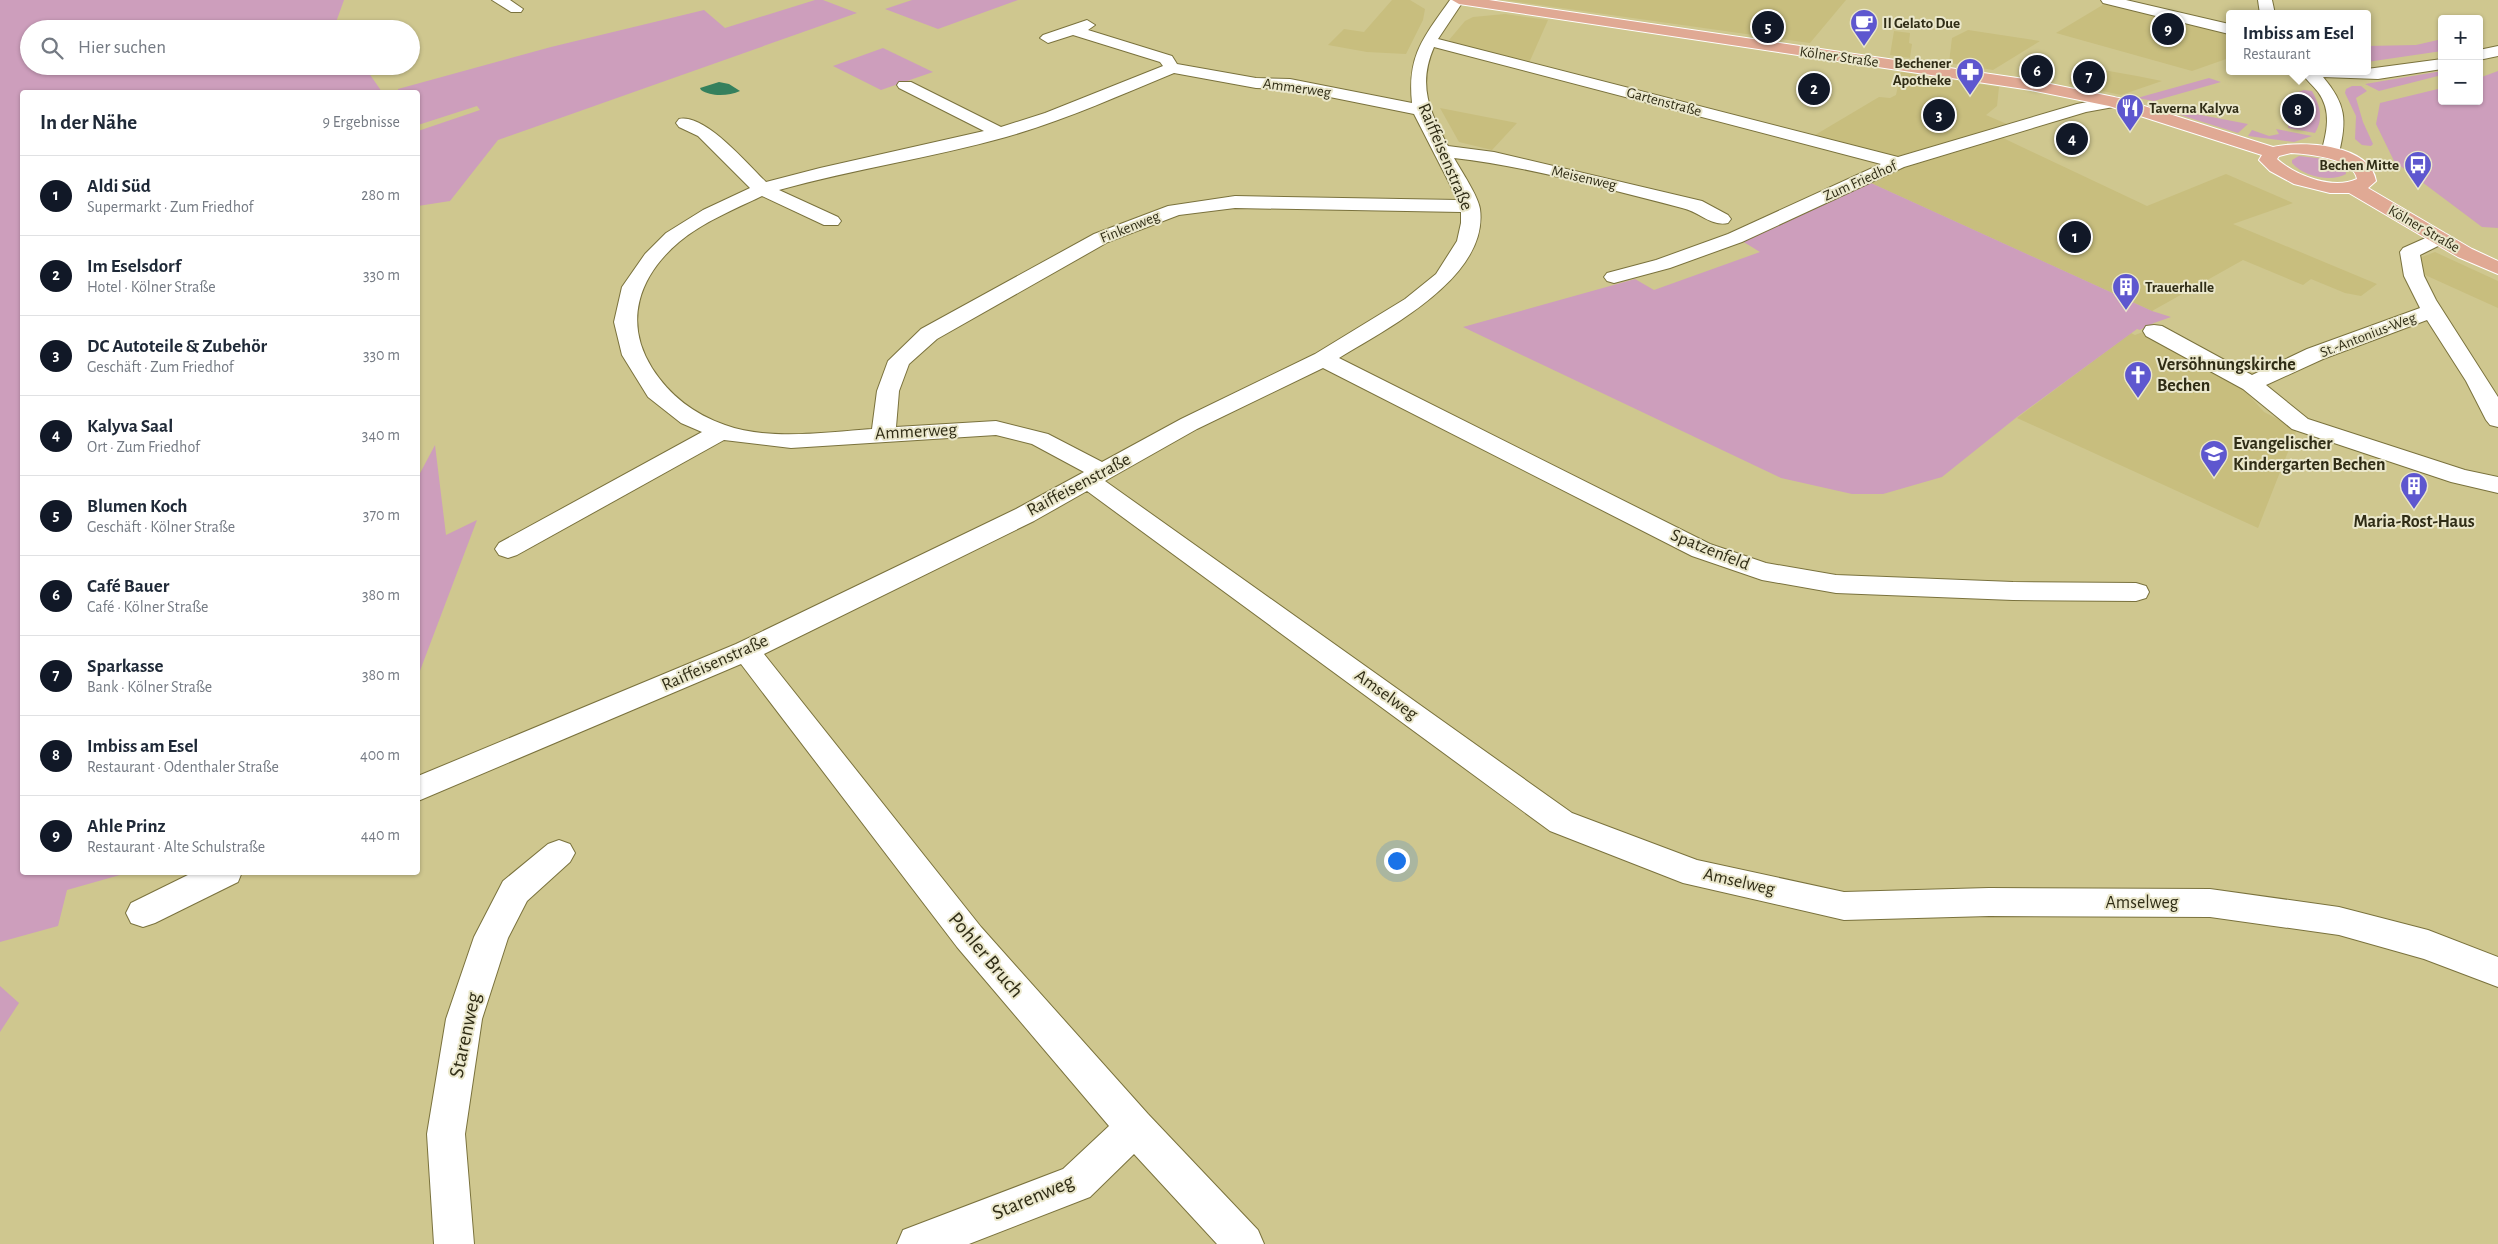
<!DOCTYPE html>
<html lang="de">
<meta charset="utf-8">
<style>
body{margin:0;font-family:"Alegreya Sans",sans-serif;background:#f6f6f7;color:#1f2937}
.controls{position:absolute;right:15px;top:15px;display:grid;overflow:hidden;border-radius:5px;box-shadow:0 1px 4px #0004}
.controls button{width:45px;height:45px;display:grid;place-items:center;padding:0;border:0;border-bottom:1px solid #e0e1e3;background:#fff;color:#1f2937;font:25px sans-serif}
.you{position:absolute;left:1396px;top:860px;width:18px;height:18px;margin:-12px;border:4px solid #fff;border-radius:50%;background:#1a73e8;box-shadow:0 0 0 8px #1a73e833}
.badge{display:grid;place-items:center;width:32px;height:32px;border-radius:50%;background:#111827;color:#fff;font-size:16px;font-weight:700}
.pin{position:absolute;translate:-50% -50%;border:2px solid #fff;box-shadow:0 1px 5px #0006}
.popup{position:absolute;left:2226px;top:10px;width:145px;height:65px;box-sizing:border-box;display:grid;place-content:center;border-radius:5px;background:#fff;filter:drop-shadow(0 1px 4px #0005);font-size:16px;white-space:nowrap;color:#747a83}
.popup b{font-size:19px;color:#1f2937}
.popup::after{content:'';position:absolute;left:50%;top:100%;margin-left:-10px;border:10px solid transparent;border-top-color:#fff}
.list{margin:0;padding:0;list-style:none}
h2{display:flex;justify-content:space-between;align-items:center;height:65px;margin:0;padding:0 20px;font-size:21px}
h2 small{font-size:16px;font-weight:400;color:#747a83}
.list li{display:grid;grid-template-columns:32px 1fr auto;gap:15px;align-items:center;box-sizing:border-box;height:80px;padding:0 20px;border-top:1px solid #e0e1e3}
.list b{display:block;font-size:19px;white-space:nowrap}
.list p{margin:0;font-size:16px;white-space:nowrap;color:#747a83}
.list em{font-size:16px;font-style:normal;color:#747a83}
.icon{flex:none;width:28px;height:28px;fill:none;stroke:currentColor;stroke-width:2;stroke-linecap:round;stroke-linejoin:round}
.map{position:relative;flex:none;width:2498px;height:1244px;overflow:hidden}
.search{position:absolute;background:#fff;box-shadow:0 1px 4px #0004;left:20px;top:20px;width:400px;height:55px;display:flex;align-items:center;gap:12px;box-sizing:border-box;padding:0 18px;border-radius:28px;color:#747a83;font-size:19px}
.panel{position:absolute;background:#fff;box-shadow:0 1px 4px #0004;left:20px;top:90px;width:400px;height:785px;border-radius:5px}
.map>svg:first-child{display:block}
.built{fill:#c8be7e}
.green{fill:#cd9ebc}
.water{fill:#35805d}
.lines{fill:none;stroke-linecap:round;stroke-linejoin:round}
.minor-casing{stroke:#7a723d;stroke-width:2}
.secondary-casing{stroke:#7a723d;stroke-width:2}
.primary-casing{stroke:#fff;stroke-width:2}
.minor{fill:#fff;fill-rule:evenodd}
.secondary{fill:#fff;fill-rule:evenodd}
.primary{fill:#e0a994;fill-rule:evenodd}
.labels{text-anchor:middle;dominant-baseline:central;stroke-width:4;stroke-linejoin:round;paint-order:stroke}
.far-poi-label{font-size:15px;font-weight:bold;fill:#302d16;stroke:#eae7cb;text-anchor:start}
.far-street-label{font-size:15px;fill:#302d16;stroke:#eae7cb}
.street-label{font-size:18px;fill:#302d16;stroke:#eae7cb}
.poi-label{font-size:18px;font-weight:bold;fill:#302d16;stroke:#eae7cb;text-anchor:start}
.near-street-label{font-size:21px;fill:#302d16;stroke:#eae7cb}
</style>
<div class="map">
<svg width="2498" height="1244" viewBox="0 0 2498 1244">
<rect width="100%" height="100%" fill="#cfc78f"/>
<!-- built -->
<g class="built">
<path d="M1392 0H1410L1425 9 1423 20 1406 54 1367 52 1328 45 1344 29 1364 32Z"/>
<path d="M1505 0H1846L1810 43Z"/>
<path d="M2106 3 2229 35V58L2192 71 2056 33Z"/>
<path d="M1505 14 1548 20 1529 63 1454 43 1449 40 1465 21 1473 17Z"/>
<path d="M1968 30 2040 41 1993 70 1949 63 1952 38Z"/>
<path d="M1894 31 1910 33 1909 43 1912 44 1910 58 1890 55Z"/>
<path d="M2075 65 2137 76 2162 81 2121 95 2069 84Z"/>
<path d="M1901 72 1999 87 1997 106 1986 115 2009 125 1894 157 1810 138 1879 97 1890 98 1896 95Z"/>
<path d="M2291 101 2309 104 2307 118 2286 114 2285 107 2288 108Z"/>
<path d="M1440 108 1517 123 1492 150 1459 142Z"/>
<path d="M2003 138 2147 206 2226 174 2293 203 2233 224 2377 284 2361 296 2345 293 2311 279 2303 285 2243 260 2152 311 1871 183 1903 168Z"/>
<path d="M2435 252 2498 281V308L2425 275 2418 264 2419 258Z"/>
<path d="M2143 332 2238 383 2264 412 2297 429 2258 528 2017 418 2131 333 2135 335Z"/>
</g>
<!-- green -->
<g class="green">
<path d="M0 0H344L335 25 338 29H29V66H364L382 92H22V872L127 873 67 890 58 926 0 942Z"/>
<path d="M815 0H823L857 13 498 140 450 201 418 206V131L480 110 477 106 418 125V92H398V89L551 47 704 10 725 28Z"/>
<path d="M912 0H1018L938 29 885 9Z"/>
<path d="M2442 39V51L2367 62V46L2416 45Z"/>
<path d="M883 48 933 72 881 90 833 66Z"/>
<path d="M2442 71V75L2434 77 2379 91 2365 84Z"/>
<path d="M2498 71V228L2482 227 2394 161 2376 124 2380 103 2442 88V101H2479V78Z"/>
<path d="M2209 78 2221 82 2154 101 2137 98Z"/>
<path d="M2352 86H2361L2367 91 2356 98 2363 122 2373 144 2371 146 2362 145 2355 139 2356 116 2345 93 2346 89Z"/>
<path d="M2304 90 2312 91C2320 106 2324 118 2315 133L2288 128 2290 117 2306 120 2309 105 2295 102V93Z"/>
<path d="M2175 110 2248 124 2238 133 2171 112Z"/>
<path d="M2276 129 2312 136 2294 142 2248 136 2252 130 2269 136 2279 134Z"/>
<path d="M2299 156 2325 159 2345 168 2346 174C2331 183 2303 176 2292 163V160Z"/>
<path d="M1871 183 2152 311 2171 317 2154 323 2140 330 2137 329 2017 417 1942 477 1883 494H1852L1781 478 1463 327 1635 279 1654 290 1760 252 1742 241Z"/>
<path d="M435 445 446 535 477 520 418 676V477Z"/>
<path d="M0 986 19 1003 0 1032Z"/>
</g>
<!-- water -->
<path class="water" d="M719 82 729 84 740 91C729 96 711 97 701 90L700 88Z"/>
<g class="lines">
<defs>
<g id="minor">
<path d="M492 0H510L523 9 521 12H511Z"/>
<path d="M1450 0H1464L1438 39 1898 157 2077 104 2113 97 2119 98 2121 102 2119 106 2086 112 1904 167 1742 242 1670 268 1614 283 1607 281 1604 277 1607 273 1656 260 1728 234 1881 164 1434 47C1417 86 1430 112 1448 146L1494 152 1702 201 1728 215 1731 219 1728 223C1711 227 1698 211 1682 208 1607 189 1531 167 1454 158 1461 171 1478 195 1480 209 1489 277 1388 328 1339 358L1710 544 1766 563 1836 575 2013 582 2136 583 2146 586 2149 592 2146 598 2136 601 2013 600 1836 593 1762 580 1692 556 1323 368 1197 429 1105 481 1572 813 1697 860 1844 892 1989 888 2210 889 2339 907 2428 930 2498 957V987L2424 959 2339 935 2210 917 1989 916 1844 920 1683 883 1550 831 1087 491 1034 521 764 654 981 927 1148 1114 1258 1230 1264 1244H1217L1134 1154 1090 1197 969 1244H897L903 1230 1063 1169 1109 1126 957 947 741 664 418 801V776L736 644 1016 509 1084 472 1032 444 996 435 791 448 724 440 517 555 508 558 499 555 495 549 499 543 702 432 681 423 648 397 622 355 614 322 622 287 645 254 666 233 703 210 750 188 698 136 679 127 676 123 679 119C705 113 748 165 766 182L820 168 984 131 899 88 897 85 899 82H911L1001 127 1045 113 1163 66 1160 62 1073 35 1048 43 1040 38 1043 35 1087 20 1095 25 1088 30 1172 56 1177 64 1256 78 1290 79 1412 103C1407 55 1424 37 1450 0ZM1174 73 1256 88 1290 89 1414 114 1458 200 1235 196 1168 206 1094 234 921 329 888 361 877 391 872 429C827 432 768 441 725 425 694 414 670 396 652 368 623 322 639 276 679 242 703 222 735 209 762 196L824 225H838L841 221 838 217 779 190C854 169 931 158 1006 137 1063 121 1118 96 1174 73ZM1235 208 1461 212V223L1457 241 1436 274 1405 299 1315 354 1181 419 1102 462 1048 434 996 421 896 427 899 391 909 364 937 339 1108 242 1179 215Z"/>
<path d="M2101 0H2126L2229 24V34L2103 3Z"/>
<path d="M2439 232 2446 234 2449 238 2446 242 2420 255 2424 276 2436 300 2498 397V427L2490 425 2486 420 2466 381 2427 320 2323 359 2266 385 2308 419 2465 470 2498 477V493L2451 482 2292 429 2243 389 2146 336 2143 331 2146 326 2154 325 2162 326 2252 375 2307 349 2420 308 2404 276 2400 252 2403 248Z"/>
<path d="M559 840 570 844 575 853 570 862 527 901 508 938 482 1019 465 1134 474 1244H434L427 1134 446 1019 474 937 503 881 548 844Z"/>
<path d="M194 872H242L238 882 155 923 143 927 131 923 126 913 131 903Z"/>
</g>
<g id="secondary">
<path d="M2258 0H2272L2275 14H2260Z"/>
<path d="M2498 46V56L2479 60V50Z"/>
<path d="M2442 59V69L2378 79 2323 77C2346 104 2347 120 2339 153L2336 157H2324L2321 153C2327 132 2332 111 2318 92 2313 85 2305 79 2300 71H2367V69Z"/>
</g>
<path id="primary" d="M1452 0H1489L2031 80 2119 98 2273 147C2302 140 2370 144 2376 181L2368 188 2472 249 2498 261V274L2458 257 2349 193H2330L2294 184 2270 171 2259 160 2262 155 2109 106 2031 90 1459 4ZM2291 153C2308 154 2354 158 2357 179 2333 190 2296 176 2277 159L2279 156Z"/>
</defs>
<!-- minor casing -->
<use href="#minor" class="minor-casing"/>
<!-- secondary casing -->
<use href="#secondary" class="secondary-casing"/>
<!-- primary casing -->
<use href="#primary" class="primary-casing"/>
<!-- minor -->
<use href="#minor" class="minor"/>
<!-- secondary -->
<use href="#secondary" class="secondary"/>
<!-- primary -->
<use href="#primary" class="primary"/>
</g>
<!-- icons -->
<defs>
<symbol id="cafe-pin" viewBox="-11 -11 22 30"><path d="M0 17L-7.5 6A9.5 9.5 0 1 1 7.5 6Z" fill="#5e57cf" stroke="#eae7cb"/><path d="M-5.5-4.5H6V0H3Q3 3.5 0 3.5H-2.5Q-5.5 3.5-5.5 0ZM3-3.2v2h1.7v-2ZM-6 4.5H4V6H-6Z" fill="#fff"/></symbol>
<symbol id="pharmacy-pin" viewBox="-11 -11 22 30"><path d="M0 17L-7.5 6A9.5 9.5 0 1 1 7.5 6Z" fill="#5e57cf" stroke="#eae7cb"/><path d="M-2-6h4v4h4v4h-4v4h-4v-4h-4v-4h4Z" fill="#fff"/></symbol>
<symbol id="restaurant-pin" viewBox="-11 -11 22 30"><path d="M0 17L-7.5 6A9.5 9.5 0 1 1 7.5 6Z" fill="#5e57cf" stroke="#eae7cb"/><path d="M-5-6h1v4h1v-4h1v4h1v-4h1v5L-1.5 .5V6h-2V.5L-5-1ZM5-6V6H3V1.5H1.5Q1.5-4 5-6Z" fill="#fff"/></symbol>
<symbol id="bus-pin" viewBox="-11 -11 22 30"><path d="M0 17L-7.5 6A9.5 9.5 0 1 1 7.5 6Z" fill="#5e57cf" stroke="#eae7cb"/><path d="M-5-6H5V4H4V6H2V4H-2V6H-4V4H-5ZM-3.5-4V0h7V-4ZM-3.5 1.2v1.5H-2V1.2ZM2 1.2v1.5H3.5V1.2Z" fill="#fff"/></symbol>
<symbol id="building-pin" viewBox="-11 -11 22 30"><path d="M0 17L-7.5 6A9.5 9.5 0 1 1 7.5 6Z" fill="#5e57cf" stroke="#eae7cb"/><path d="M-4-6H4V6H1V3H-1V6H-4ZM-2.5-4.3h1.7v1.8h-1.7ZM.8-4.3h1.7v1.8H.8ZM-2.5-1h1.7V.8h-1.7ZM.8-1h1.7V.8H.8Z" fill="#fff"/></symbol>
<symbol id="church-pin" viewBox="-11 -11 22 30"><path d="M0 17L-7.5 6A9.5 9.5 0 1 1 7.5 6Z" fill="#5e57cf" stroke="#eae7cb"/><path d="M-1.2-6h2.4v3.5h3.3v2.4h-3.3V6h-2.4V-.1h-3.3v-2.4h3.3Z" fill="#fff"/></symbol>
<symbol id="school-pin" viewBox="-11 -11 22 30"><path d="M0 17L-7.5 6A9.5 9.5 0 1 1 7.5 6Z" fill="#5e57cf" stroke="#eae7cb"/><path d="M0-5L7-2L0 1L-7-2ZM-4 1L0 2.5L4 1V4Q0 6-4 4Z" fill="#fff"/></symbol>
</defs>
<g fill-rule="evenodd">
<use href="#cafe-pin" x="1848" y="7" width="32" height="43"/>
<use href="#pharmacy-pin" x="1954" y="56" width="32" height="43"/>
<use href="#restaurant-pin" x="2114" y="92" width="32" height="43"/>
<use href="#bus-pin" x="2402" y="149" width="32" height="43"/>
<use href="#building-pin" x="2110" y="271" width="32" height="43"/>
<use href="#church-pin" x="2122" y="359" width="32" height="43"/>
<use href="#school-pin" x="2198" y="438" width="32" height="43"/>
<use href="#building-pin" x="2398" y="470" width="32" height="43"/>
</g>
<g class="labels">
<!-- far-poi labels -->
<g class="far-poi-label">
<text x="1883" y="23">Il Gelato Due</text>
<text x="1951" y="63" text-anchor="end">Bechener<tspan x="1951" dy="17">Apotheke</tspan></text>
<text x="2149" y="108">Taverna Kalyva</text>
<text x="2399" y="165" text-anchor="end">Bechen Mitte</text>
<text x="2145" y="287">Trauerhalle</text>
</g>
<!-- far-street labels -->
<g class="far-street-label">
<text transform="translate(1839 57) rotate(8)">Kölner Straße</text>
<text transform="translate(1297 88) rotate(8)">Ammerweg</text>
<text transform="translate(1664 102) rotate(15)">Gartenstraße</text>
<text transform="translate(1584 178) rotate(13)">Meisenweg</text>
<text transform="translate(1860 181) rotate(-24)">Zum Friedhof</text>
<text transform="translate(1130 227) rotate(-22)">Finkenweg</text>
<text transform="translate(2424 229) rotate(30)">Kölner Straße</text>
<text transform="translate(2368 335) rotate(-21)">St.-Antonius-Weg</text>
</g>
<!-- street labels -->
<g class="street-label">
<text transform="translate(1445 157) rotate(67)">Raiffeisenstraße</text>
<text transform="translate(916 432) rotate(-3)">Ammerweg</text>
<text transform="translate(1079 485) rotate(-28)">Raiffeisenstraße</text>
<text transform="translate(1710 550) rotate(22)">Spatzenfeld</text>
<text transform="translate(715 663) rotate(-24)">Raiffeisenstraße</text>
<text transform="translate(1386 695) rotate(36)">Amselweg</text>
<text transform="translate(1739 882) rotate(13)">Amselweg</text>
<text x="2142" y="903">Amselweg</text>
</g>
<!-- poi labels -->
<g class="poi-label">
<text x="2157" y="365">Versöhnungskirche<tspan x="2157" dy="21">Bechen</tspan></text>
<text x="2233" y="444">Evangelischer<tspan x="2233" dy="21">Kindergarten Bechen</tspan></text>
<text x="2414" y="522" text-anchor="middle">Maria-Rost-Haus</text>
</g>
<!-- near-street labels -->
<g class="near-street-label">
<text transform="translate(986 955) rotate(50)">Pohler Bruch</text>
<text transform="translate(465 1035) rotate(-78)">Starenweg</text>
<text transform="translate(1033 1197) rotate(-23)">Starenweg</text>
</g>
</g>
</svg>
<div class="controls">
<button>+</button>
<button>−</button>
</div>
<div class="you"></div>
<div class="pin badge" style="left:2075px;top:237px">1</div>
<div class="pin badge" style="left:1814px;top:89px">2</div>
<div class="pin badge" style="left:1939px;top:115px">3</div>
<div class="pin badge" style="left:2072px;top:139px">4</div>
<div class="pin badge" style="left:1768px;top:27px">5</div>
<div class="pin badge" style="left:2037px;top:71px">6</div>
<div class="pin badge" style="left:2089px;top:77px">7</div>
<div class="pin badge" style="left:2298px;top:110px">8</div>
<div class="popup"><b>Imbiss am Esel</b>Restaurant</div>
<div class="pin badge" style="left:2168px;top:29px">9</div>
<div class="search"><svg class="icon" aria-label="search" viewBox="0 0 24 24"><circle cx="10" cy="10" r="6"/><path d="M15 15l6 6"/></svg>Hier suchen</div>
<section class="panel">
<h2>In der Nähe<small>9 Ergebnisse</small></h2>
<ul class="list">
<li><span class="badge">1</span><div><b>Aldi Süd</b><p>Supermarkt · Zum Friedhof</p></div><em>280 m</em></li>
<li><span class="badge">2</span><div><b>Im Eselsdorf</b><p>Hotel · Kölner Straße</p></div><em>330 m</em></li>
<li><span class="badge">3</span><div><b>DC Autoteile &amp; Zubehör</b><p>Geschäft · Zum Friedhof</p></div><em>330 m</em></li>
<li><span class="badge">4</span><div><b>Kalyva Saal</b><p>Ort · Zum Friedhof</p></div><em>340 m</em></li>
<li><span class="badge">5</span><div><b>Blumen Koch</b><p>Geschäft · Kölner Straße</p></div><em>370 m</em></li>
<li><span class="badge">6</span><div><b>Café Bauer</b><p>Café · Kölner Straße</p></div><em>380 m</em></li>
<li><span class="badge">7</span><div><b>Sparkasse</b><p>Bank · Kölner Straße</p></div><em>380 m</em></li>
<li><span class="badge">8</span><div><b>Imbiss am Esel</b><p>Restaurant · Odenthaler Straße</p></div><em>400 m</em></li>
<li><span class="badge">9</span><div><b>Ahle Prinz</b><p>Restaurant · Alte Schulstraße</p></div><em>440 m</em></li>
</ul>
</section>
</div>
